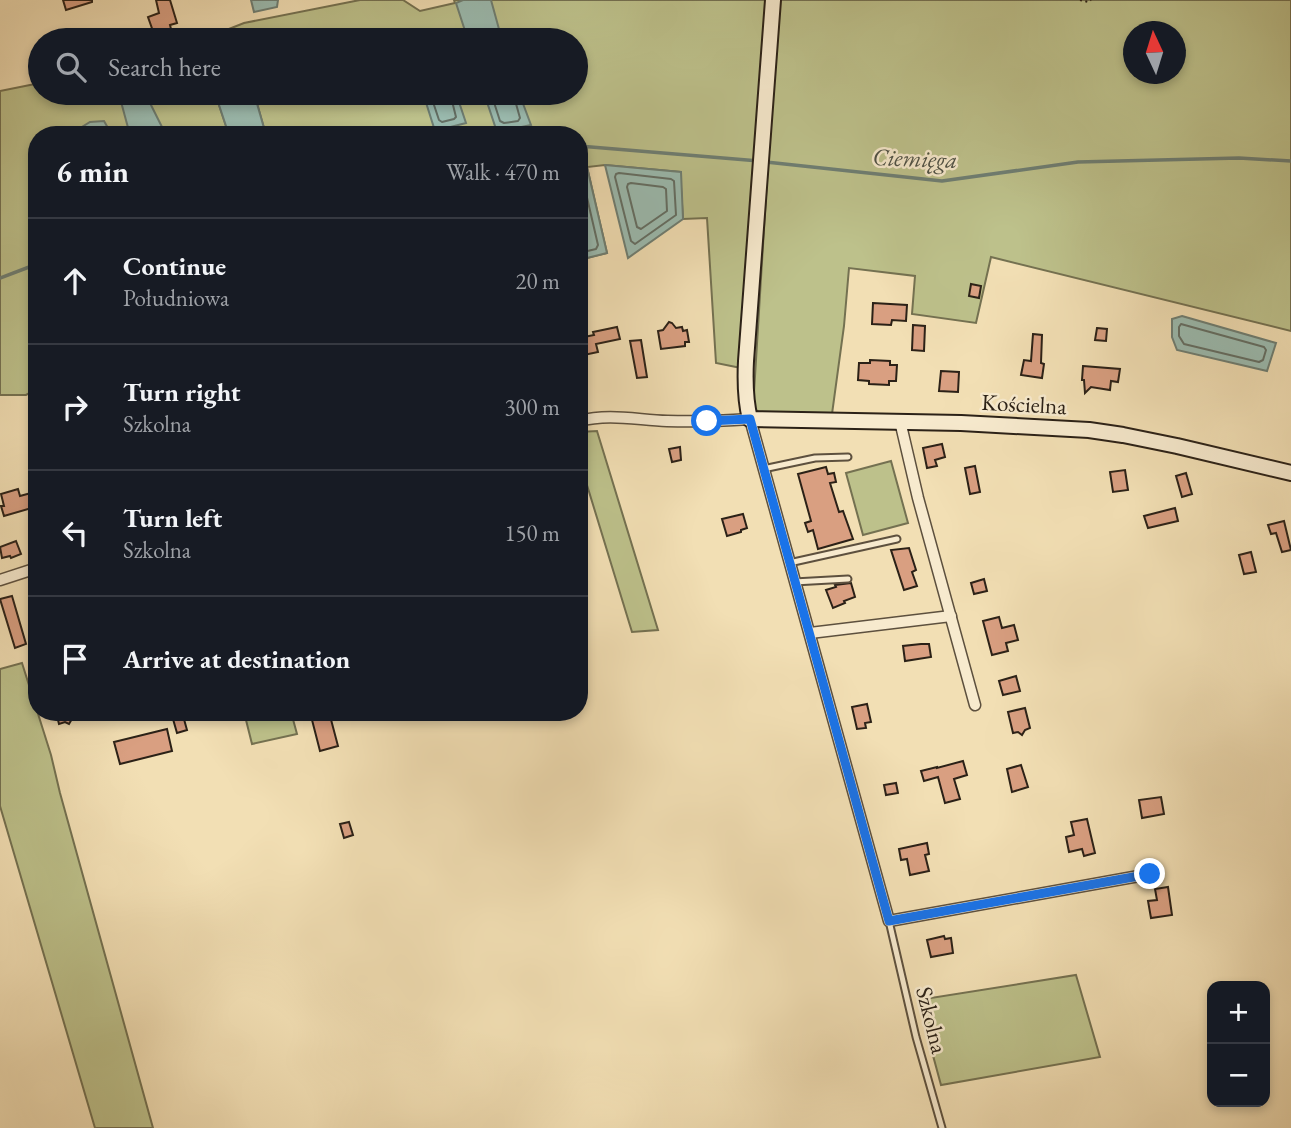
<!DOCTYPE html>
<meta charset="utf-8">
<style>
body{margin:0;font-family:"EB Garamond",serif;background:#242831;color:#f1f3f6}
.controls{position:absolute;right:21px;bottom:21px;display:grid;overflow:hidden;border-radius:14px;box-shadow:0 4px 10px #0003}
.controls button{width:63px;height:63px;display:grid;place-items:center;padding:0;border:0;border-bottom:2px solid #363941;background:#171b24;color:#f1f3f6;font:35px sans-serif}
.compass{position:absolute;left:1123px;top:21px;width:63px;height:63px;border-radius:50%;background:#171b24;box-shadow:0 4px 10px #0003;rotate:356deg}
.stop{position:absolute;width:21px;height:21px;margin:-16px;border:5px solid #1a73e8;border-radius:50%;background:#fff}
.stop.end{background:#1a73e8;border-color:#fff;box-shadow:0 2px 7px #0008}
.list{margin:0;padding:0;list-style:none}
h2{display:flex;justify-content:space-between;align-items:center;height:91px;margin:0;padding:0 28px;font-size:30px}
h2 small{font-size:23px;font-weight:400;color:#9ea1a6}
.list li{display:grid;grid-template-columns:46px 1fr auto;gap:21px;align-items:center;box-sizing:border-box;height:126px;padding:0 28px;border-top:2px solid #363941}
.list b{display:block;font-size:26px;white-space:nowrap}
.list p{margin:0;font-size:23px;white-space:nowrap;color:#9ea1a6}
.list em{font-size:23px;font-style:normal;color:#9ea1a6}
.icon{flex:none;width:38px;height:38px;fill:none;stroke:currentColor;stroke-width:2;stroke-linecap:round;stroke-linejoin:round}
.map{position:relative;flex:none;width:1291px;height:1128px;overflow:hidden}
.search{position:absolute;background:#171b24;box-shadow:0 4px 10px #0003;left:28px;top:28px;width:560px;height:77px;display:flex;align-items:center;gap:18px;box-sizing:border-box;padding:0 24px;border-radius:38px;color:#9ea1a6;font-size:26px}
.panel{position:absolute;background:#171b24;box-shadow:0 4px 10px #0003;left:28px;top:126px;width:560px;height:595px;border-radius:28px}
.map>svg:first-child{display:block}
.green{fill:#bdc18b;stroke:#747151;stroke-width:2;fill-rule:evenodd}
.water{fill:#9bbcb1;stroke:#6e7e73;stroke-width:2}
.lines{fill:none;stroke-linecap:round;stroke-linejoin:round}
.shore{stroke:#636e64;stroke-width:2}
.stream{stroke:#6e7e73;stroke-width:3.5}
.building{fill:#d99f81;stroke:#2b2117;stroke-width:2}
.lane-casing{stroke:#5d503e;stroke-width:9}
.street-casing{stroke:#5d503e;stroke-width:13}
.secondary-casing{stroke:#2b2117;stroke-width:18}
.path{stroke:#2b2117;stroke-width:2;stroke-dasharray:2 3.5;stroke-linecap:butt}
.lane{stroke:#f7eace;stroke-width:5}
.street{stroke:#f7eace;stroke-width:10}
.secondary{stroke:#f7eace;stroke-width:14}
.route{stroke:#1a73e8;stroke-width:9}
.labels{text-anchor:middle;dominant-baseline:central;stroke-width:5;stroke-linejoin:round;paint-order:stroke}
.street-label{font-size:23px;fill:#2b2117;stroke:#f7eace}
.water-label{font-size:24px;font-style:italic;fill:#4d5045;stroke:#f7eace}
</style>
<div class="map">
<svg width="1291" height="1128" viewBox="0 0 1291 1128">
<rect width="100%" height="100%" fill="#f2dfb4"/>
<filter id="stains"><feTurbulence type="fractalNoise" baseFrequency=".00286" numOctaves="4"/><feColorMatrix values="0 0 0 0 .2 0 0 0 0 .09 0 0 0 0 .02 0 0 0 .5 -.17"/></filter>
<radialGradient id="worn" r=".72"><stop offset=".6" stop-color="#630" stop-opacity="0"/><stop offset="1" stop-color="#630" stop-opacity=".3"/></radialGradient>
<!-- green -->
<g class="green">
<path d="M360 0H403L420 11 455 3 454 0H768L752 179 741 368 716 363 707 218 683 219 680 172 605 165 587 167 607 253 579 260V135H266L254 93H576V40H201L244 23Z"/>
<path d="M778 0H1291V331L991 257 976 323 912 314 915 276 849 268 844 326 832 414H763L753 409ZM1134 32H1176V74H1134Z"/>
<path d="M40 83V93H215L229 135H37V389L26 395H0V91Z"/>
<path d="M597 431 658 630 632 632 579 459V432Z"/>
<path d="M891 461 908 523 863 535 846 473Z"/>
<path d="M22 663 51 755 60 793 153 1128H95L0 806V669Z"/>
<path d="M244 712H291L297 734 252 744Z"/>
<path d="M1076 975 1100 1057 941 1085 918 1000Z"/>
</g>
<!-- water -->
<g class="water">
<path d="M251 0H278L277 7 254 12Z"/>
<path d="M463 0H491L502 40H468L456 3Z"/>
<path d="M130 93H145L166 135H130L120 98Z"/>
<path d="M215 93H254L266 135H229Z"/>
<path d="M423 93H456L466 123 435 131Z"/>
<path d="M484 93H519L531 125 497 132Z"/>
<path d="M104 121 112 135H75L74 132 90 122Z"/>
<path d="M605 165 681 172 683 219 628 258Z"/>
<path d="M579 167H587L607 253 579 260Z"/>
<path d="M1182 316 1276 343 1267 371 1177 350 1172 337V319Z"/>
</g>
<g class="lines">
<!-- shore -->
<g class="shore">
<path d="M430 93 439 120 442 122 454 119 456 117 450 93"/>
<path d="M491 93 500 121 504 123 518 121 520 118 513 93"/>
<path d="M619 173 671 179 674 181 676 215 635 244 631 241 615 177 616 174Z"/>
<path d="M579 174 582 176 598 245 596 249 579 253"/>
<path d="M631 183 663 187 666 189 667 211 641 229 637 227 627 187 628 184Z"/>
<path d="M1181 324 1264 347 1266 350 1263 360 1259 362 1184 344 1179 336V327Z"/>
</g>
<!-- stream -->
<g class="stream">
<path d="M579 146 759 161"/>
<path d="M766 162 942 181 1078 162 1239 158 1291 161"/>
<path d="M0 278 37 264"/>
</g>
</g>
<!-- building -->
<g class="building">
<path d="M63 0H92V2L66 10Z"/>
<path d="M156 0H170L177 23 170 25 171 29 154 34 148 17 159 13Z"/>
<path d="M971 284 981 286 979 298 969 296Z"/>
<path d="M873 303 907 305 906 321 892 320 891 325 872 324Z"/>
<path d="M669 322 672 323 676 328 682 327 683 331 687 330 689 342H685V346L661 349 658 331 663 330Z"/>
<path d="M913 325 925 326 924 351 912 350Z"/>
<path d="M617 327 620 339 596 344 598 352 579 356V338L594 335 593 332Z"/>
<path d="M1097 328 1107 329 1106 341 1095 340Z"/>
<path d="M1033 334 1042 335 1041 363 1044 364 1042 378 1021 375 1024 360 1031 361Z"/>
<path d="M641 340 647 377 637 378 630 341Z"/>
<path d="M870 360 890 361V365H897L896 381H889V385L869 384V381L858 380 859 363H870Z"/>
<path d="M1083 366 1120 369 1118 382 1111 381 1110 390 1091 387 1085 393 1084 380H1082Z"/>
<path d="M941 371 959 372 958 392 939 391Z"/>
<path d="M942 444 945 457 935 460 937 466 927 468 923 448Z"/>
<path d="M680 447 681 460 672 462 669 449Z"/>
<path d="M975 466 980 492 970 494 965 468Z"/>
<path d="M826 467 828 474 834 473 836 482 830 483 839 512 843 511 853 539 818 549 813 530 808 532 805 523 811 521 798 474Z"/>
<path d="M1125 470 1128 490 1113 492 1110 472Z"/>
<path d="M1186 473 1192 494 1182 497 1176 476Z"/>
<path d="M18 489 20 496 31 493 35 507 4 516 1 506H4L1 494Z"/>
<path d="M1175 508 1178 521 1148 528 1144 516Z"/>
<path d="M743 514 747 528 741 530V532L727 536 722 519Z"/>
<path d="M1284 521 1291 550 1282 552 1276 533 1271 534 1268 525Z"/>
<path d="M16 541 21 554 11 558 10 556 2 558 0 547Z"/>
<path d="M909 548 916 570 912 572 917 586 904 590 891 550Z"/>
<path d="M1251 552 1256 572 1244 574 1239 555Z"/>
<path d="M984 579 987 591 974 594 971 583Z"/>
<path d="M851 583 855 597 844 601 845 603 833 608 826 590 836 587 835 585Z"/>
<path d="M12 596 26 644 15 648 0 599Z"/>
<path d="M999 617 1002 628 1014 625 1018 640 1006 643 1008 651 992 655 983 621Z"/>
<path d="M921 644H929L931 657 905 661 903 646Z"/>
<path d="M1016 676 1020 691 1003 695 999 681Z"/>
<path d="M867 704 871 722 865 723 866 728 857 729 852 707Z"/>
<path d="M1025 708 1030 728 1025 730 1022 735 1018 732 1013 733 1008 712Z"/>
<path d="M56 712H76L69 724 65 722 59 724Z"/>
<path d="M171 712H182L187 730 177 733Z"/>
<path d="M326 712H329L338 746 320 751 311 716Z"/>
<path d="M167 729 172 751 120 764 114 742Z"/>
<path d="M963 761 967 775 954 779 960 799 945 803 938 777 924 781 921 771 937 767V768Z"/>
<path d="M1021 765 1028 787 1012 792 1007 769Z"/>
<path d="M896 783 898 793 886 795 884 785Z"/>
<path d="M1161 797 1164 814 1142 818 1139 800Z"/>
<path d="M1087 819 1095 853 1084 856 1082 849 1069 852 1066 837 1074 835 1071 822Z"/>
<path d="M349 822 353 835 344 838 340 824Z"/>
<path d="M927 843 929 854 925 855 929 871 910 875 907 859 901 860 899 849Z"/>
<path d="M1168 887 1172 915 1151 918 1148 901 1157 900 1155 889Z"/>
<path d="M944 936 945 939 951 938 953 953 931 957 927 940Z"/>
</g>
<g class="lines">
<defs>
<g id="lane">
<path d="M763 469 815 458 848 457"/>
<path d="M789 563 897 539"/>
<path d="M794 582 848 579"/>
<path d="M889 921 916 1037 942 1128"/>
</g>
<g id="street">
<path d="M579 421C609 413 637 420 667 421 695 422 722 421 750 419 796 586 843 754 889 921L1150 874"/>
<path d="M900 421 918 498 975 705"/>
<path d="M0 580 37 568"/>
<path d="M810 633 951 616"/>
</g>
<path id="secondary" d="M773 0 746 361C745 381 745 399 750 419L961 423 1089 430 1123 435 1177 446 1291 473"/>
</defs>
<!-- lane casing -->
<use href="#lane" class="lane-casing"/>
<!-- street casing -->
<use href="#street" class="street-casing"/>
<!-- secondary casing -->
<use href="#secondary" class="secondary-casing"/>
<!-- path -->
<path class="path" d="M1080 0 1088 2 1091 0"/>
<!-- lane -->
<use href="#lane" class="lane"/>
<!-- street -->
<use href="#street" class="street"/>
<!-- secondary -->
<use href="#secondary" class="secondary"/>
</g>
<g class="lines">
<!-- route -->
<path class="route" d="M707 421 750 419 889 921 1150 874"/>
</g>
<g class="labels">
<!-- street labels -->
<g class="street-label">
<text transform="translate(1024 404) rotate(3)">Kościelna</text>
<text transform="translate(932 1020) rotate(76)">Szkolna</text>
</g>
<!-- water labels -->
<g class="water-label">
<text transform="translate(915 158) rotate(2)">Ciemięga</text>
</g>
</g>
<rect width="100%" height="100%" filter="url(#stains)"/>
<rect width="100%" height="100%" fill="url(#worn)"/>
</svg>
<div class="controls">
<button>+</button>
<button>−</button>
</div>
<svg class="compass" viewBox="-18 -18 36 36"><path d="M0-13l5 13h-10z" fill="#e53935"/><path d="M0 13l5-13h-10z" fill="#9ea1a6"/></svg>
<div class="stop" style="left:707px;top:421px"></div>
<div class="stop end" style="left:1150px;top:874px"></div>
<div class="search"><svg class="icon" aria-label="search" viewBox="0 0 24 24"><circle cx="10" cy="10" r="6"/><path d="M15 15l6 6"/></svg>Search here</div>
<section class="panel">
<h2>6 min<small>Walk · 470 m</small></h2>
<ul class="list">
<li><svg class="icon" aria-label="ahead" viewBox="0 0 24 24"><path d="M12 20V5M6 11l6-6 6 6"/></svg><div><b>Continue</b><p>Południowa</p></div><em>20 m</em></li>
<li><svg class="icon" aria-label="right" viewBox="0 0 24 24"><path d="M7 20v-9h11M14 6l5 5-5 5"/></svg><div><b>Turn right</b><p>Szkolna</p></div><em>300 m</em></li>
<li><svg class="icon" aria-label="left" viewBox="0 0 24 24"><path d="M17 20v-9H6M10 6l-5 5 5 5"/></svg><div><b>Turn left</b><p>Szkolna</p></div><em>150 m</em></li>
<li><svg class="icon" aria-label="arrive" viewBox="0 0 24 24"><path d="M6 21V4h12l-3 4 3 4H6"/></svg><div><b>Arrive at destination</b></div></li>
</ul>
</section>
</div>
